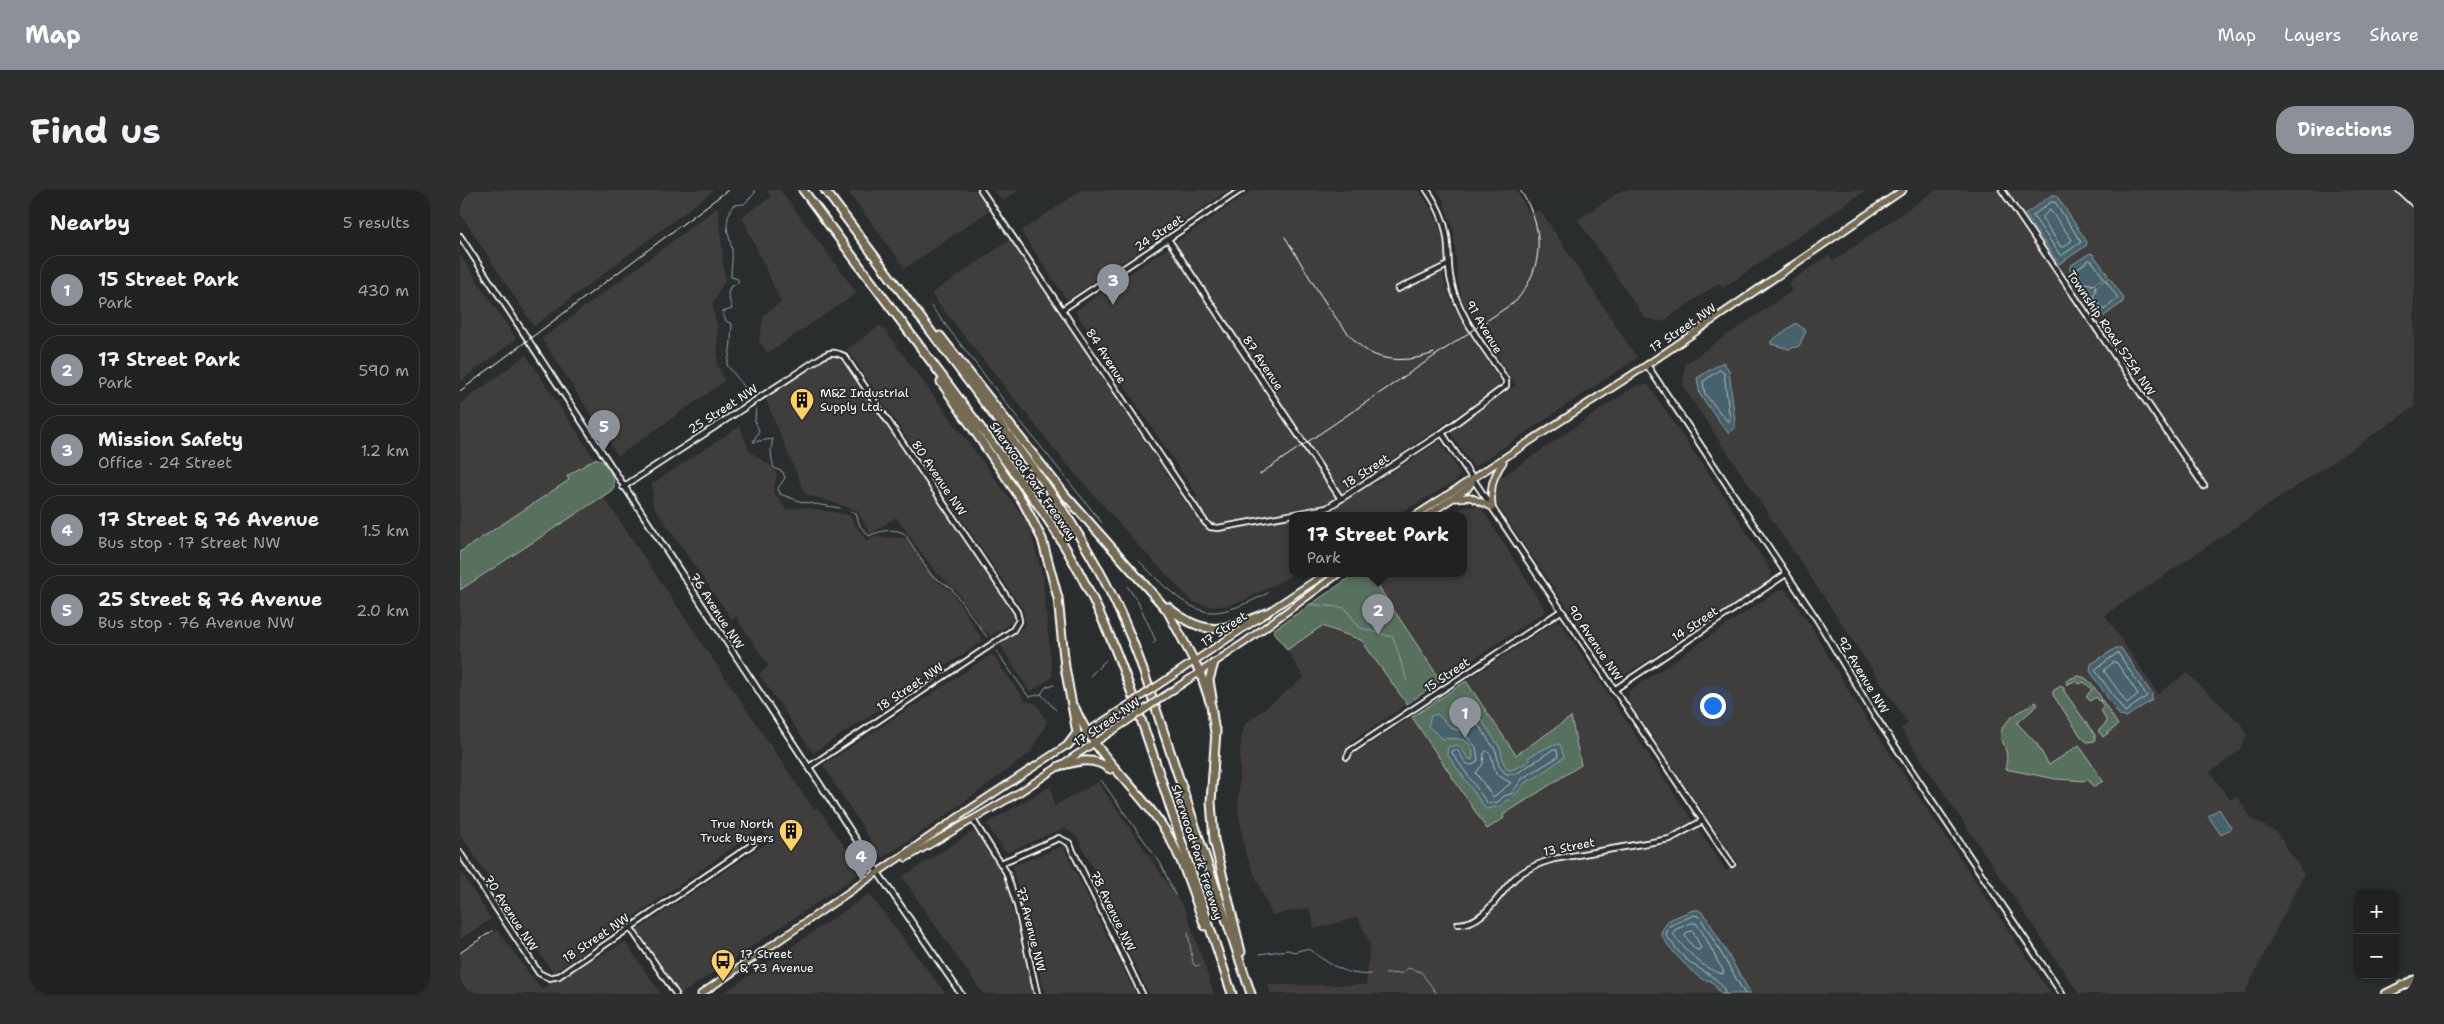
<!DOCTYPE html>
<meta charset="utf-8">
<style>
body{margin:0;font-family:"Shantell Sans",sans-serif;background:#2d2f2f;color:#f1f3f6}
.controls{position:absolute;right:15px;bottom:15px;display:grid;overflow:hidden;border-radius:10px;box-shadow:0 1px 4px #0004}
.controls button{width:45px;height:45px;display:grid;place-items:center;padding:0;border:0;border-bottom:1px solid #3d3f40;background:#202222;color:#f1f3f6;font:25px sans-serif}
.you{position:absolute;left:1252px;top:515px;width:18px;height:18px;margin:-12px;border:4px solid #fff;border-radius:50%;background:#1a73e8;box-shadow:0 0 0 8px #1a73e833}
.badge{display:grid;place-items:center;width:32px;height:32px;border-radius:50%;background:#8c9099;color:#fff;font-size:16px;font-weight:700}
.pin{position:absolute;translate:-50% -41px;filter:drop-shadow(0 1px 2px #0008)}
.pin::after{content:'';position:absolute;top:26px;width:18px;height:15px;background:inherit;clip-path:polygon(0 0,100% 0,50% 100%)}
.popup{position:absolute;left:829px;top:322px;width:178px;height:65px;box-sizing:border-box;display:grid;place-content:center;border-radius:10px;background:#202222;filter:drop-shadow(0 1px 4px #0005);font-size:16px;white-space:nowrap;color:#a2a4a5}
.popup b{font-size:19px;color:#f1f3f6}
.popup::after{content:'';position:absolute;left:50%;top:100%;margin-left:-10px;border:10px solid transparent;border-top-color:#202222}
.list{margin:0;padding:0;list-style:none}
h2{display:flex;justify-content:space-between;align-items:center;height:65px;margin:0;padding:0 20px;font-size:21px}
h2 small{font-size:16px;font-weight:400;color:#a2a4a5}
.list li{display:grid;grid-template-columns:32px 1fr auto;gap:15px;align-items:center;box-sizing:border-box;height:70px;margin:0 10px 10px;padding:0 10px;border:1px solid #3d3f40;border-radius:20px}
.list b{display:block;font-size:19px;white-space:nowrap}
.list p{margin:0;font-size:16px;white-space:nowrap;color:#a2a4a5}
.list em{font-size:16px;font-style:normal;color:#a2a4a5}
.map{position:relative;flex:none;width:1954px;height:804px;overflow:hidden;border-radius:20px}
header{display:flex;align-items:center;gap:30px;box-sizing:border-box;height:70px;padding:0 25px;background:#8c9099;color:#fff}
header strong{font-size:24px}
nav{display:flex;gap:28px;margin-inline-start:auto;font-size:18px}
.intro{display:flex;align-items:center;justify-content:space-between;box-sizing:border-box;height:120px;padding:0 30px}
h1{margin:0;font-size:35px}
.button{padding:12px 22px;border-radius:20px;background:#8c9099;color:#fff;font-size:18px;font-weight:700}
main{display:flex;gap:30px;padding:0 30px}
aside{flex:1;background:#202222;border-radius:20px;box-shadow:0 1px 4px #0004}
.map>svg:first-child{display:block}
.built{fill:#403d3d}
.green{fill:#58715f;stroke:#acb8af}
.water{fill:#47626c;stroke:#91a1a7}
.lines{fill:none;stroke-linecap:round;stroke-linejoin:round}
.shore{stroke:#b5c0c4;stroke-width:1}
.stream{stroke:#91a1a7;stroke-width:1}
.minor-casing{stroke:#fff;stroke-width:8}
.major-casing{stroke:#fff;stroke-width:9}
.highway-casing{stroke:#fff;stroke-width:11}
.minor{stroke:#2a2d2e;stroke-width:4.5}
.major{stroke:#746b52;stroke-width:5.5}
.highway{stroke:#746b52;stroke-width:7}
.rail{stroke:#fff;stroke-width:1}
.major-bridge-casing{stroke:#fff;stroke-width:9;stroke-linecap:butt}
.major-bridge{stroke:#746b52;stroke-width:5.5}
.labels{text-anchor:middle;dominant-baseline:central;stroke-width:4;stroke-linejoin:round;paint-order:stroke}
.street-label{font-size:12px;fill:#fff;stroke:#2a2d2e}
.poi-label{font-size:12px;fill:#fff;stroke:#2a2d2e;text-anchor:start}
</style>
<header>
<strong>Map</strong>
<nav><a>Map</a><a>Layers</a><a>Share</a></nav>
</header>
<div class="intro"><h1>Find us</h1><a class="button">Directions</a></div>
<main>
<aside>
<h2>Nearby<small>5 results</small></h2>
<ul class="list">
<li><span class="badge">1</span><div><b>15 Street Park</b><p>Park</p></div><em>430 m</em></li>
<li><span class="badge">2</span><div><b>17 Street Park</b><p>Park</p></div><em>590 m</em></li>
<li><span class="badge">3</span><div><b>Mission Safety</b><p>Office · 24 Street</p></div><em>1.2 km</em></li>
<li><span class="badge">4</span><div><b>17 Street &amp; 76 Avenue</b><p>Bus stop · 17 Street NW</p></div><em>1.5 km</em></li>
<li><span class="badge">5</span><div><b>25 Street &amp; 76 Avenue</b><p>Bus stop · 76 Avenue NW</p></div><em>2.0 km</em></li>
</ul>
</aside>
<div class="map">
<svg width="1954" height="804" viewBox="0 0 1954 804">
<rect width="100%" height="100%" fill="#2a2d2e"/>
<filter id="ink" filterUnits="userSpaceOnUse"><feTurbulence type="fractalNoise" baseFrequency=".02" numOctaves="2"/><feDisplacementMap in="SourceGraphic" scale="10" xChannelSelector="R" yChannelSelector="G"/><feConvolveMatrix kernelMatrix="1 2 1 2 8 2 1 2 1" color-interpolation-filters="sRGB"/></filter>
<g filter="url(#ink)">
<!-- built -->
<g class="built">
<path d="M0 0H254L74 136 0 23Z"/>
<path d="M307 0H320L397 103 308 163 299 151 304 125 321 112 282 27 311 7Z"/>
<path d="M387 0H515L530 20 445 78Z"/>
<path d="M534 0H559L543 11Z"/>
<path d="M622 0H769L607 110 561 41Z"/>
<path d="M793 0H959L974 24 981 42 985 66 983 87 992 114 1040 191 1039 197 907 286 913 295 980 251 1000 284 996 291 935 326H833L834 384 787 409 769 415 752 417 733 412 678 355 604 271 471 104 550 50 727 315 738 307 615 121Z"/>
<path d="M977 0H1056L1070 24 1080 20 1177 168 1014 277 991 244 992 240 1056 195 1003 113 997 86 994 42 983 9Z"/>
<path d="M1162 0H1406L1263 98 1259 93 1202 132 1185 128 1118 30Z"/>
<path d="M1476 0H1954V217L1645 425 1698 504 1727 483 1780 533 1787 545 1779 561 1750 582 1770 610 1777 606 1792 629 1816 642 1844 684 1784 804H1619L1441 539 1448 533 1223 196 1225 174 1332 101 1328 93 1369 65 1373 71Z"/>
<path d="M258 17 265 90 252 115 258 141 257 175 265 191 158 266 82 149Z"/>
<path d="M0 65 56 149 0 192Z"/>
<path d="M421 135 568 333 583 388 592 487 570 502 540 454 566 435 563 420 387 159Z"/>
<path d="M66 165 134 268 107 286 109 290 0 362V214Z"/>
<path d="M367 167H380L554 426 553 432 531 446 522 438 495 399 473 379 436 327 411 344 397 320 345 304 305 208Z"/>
<path d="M1177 195H1188L1266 309 1311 382 1310 390 1157 490 1035 312 1036 291Z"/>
<path d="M280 236 289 261 311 276 317 285 313 302 326 320 342 317 389 325 407 352 415 347 447 348 477 391 492 402 523 451 353 563 299 484 309 476 276 427 272 430 193 315 192 294Z"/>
<path d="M143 306 354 620 358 618 402 682 221 804 177 740 310 651 301 638 93 783 0 644V400Z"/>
<path d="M1020 316 1086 421 981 491 910 384H1003V326H988L1003 317Z"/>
<path d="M1320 399 1326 400 1352 438 1394 510 1591 804H811L808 795H906L910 754 898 727 855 739 849 718 812 725 785 662 778 619 781 550 785 534 844 488 827 460 862 436 901 450 947 514 890 553 898 562 952 527 1027 639 1044 628 1043 626 1110 527 1056 565 1006 491 1095 432H1100L1266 681 1278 673 1167 509 1169 501Z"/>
<path d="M532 464 565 511 577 514 587 532 570 563 478 631 422 668 363 575Z"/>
<path d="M638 592 725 719 754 804H689L638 698 642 696 617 647 604 638 548 662 544 660 526 634 591 596 594 616Z"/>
<path d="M514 641 536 673 548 701 573 804H523L442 687Z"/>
<path d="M603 656 658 769 676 804H586L580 786 552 676Z"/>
<path d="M0 680 31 729 0 749Z"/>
<path d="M409 704 486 804H262Z"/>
<path d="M37 740 81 799 165 752 201 804H0V764Z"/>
</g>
<!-- green -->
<g class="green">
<path d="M136 268C146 272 155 286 154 297L151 301 0 400V362L109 290 107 286Z"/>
<path d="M895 384H910L981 491 947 514 901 450 862 436 827 460 813 440Z"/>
<path d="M1616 486C1629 485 1635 499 1642 509L1639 511 1636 507 1630 511 1626 507 1632 499 1624 492 1619 494 1616 490 1607 495 1606 491Z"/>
<path d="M1006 491 1056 565 1111 527 1121 575 1043 625 1044 628 1027 639 952 527Z"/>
<path d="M1600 496 1604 498V501L1635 545V551L1627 552 1622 548 1593 505V501Z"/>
<path d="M1642 510 1658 535 1643 547 1638 541 1647 532 1641 520 1644 516 1640 512Z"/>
<path d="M1576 512 1578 515 1557 533 1577 554 1589 575 1619 555 1643 591 1633 597 1628 589 1626 591 1596 589 1545 579C1548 569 1547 561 1543 553 1533 533 1562 521 1576 512Z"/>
</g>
<!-- water -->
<g class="water">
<path d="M1592 5H1596L1627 52 1626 56 1599 74 1565 24Z"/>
<path d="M1630 63 1633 64 1648 85 1624 101 1610 80V76Z"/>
<path d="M1649 87 1664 108 1662 113 1644 126 1640 125 1625 104Z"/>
<path d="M1336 133 1346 141 1339 156 1329 159 1311 154V151Z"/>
<path d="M1263 172 1269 180 1275 232V238L1269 244 1240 205 1237 188Z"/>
<path d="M1656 458H1661L1692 504V510L1666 527 1660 526 1630 481 1631 474Z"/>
<path d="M1002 509 1011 515 1040 558 1044 574 1048 580H1052L1068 572 1069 567 1090 556 1100 554 1104 567 1078 586 1066 592 1050 610H1046L1041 616 1026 619 987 564 988 557 998 555 1009 569 1012 570C1018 549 997 547 983 549L968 536 971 526 977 524 992 539 1000 540C1001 528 985 517 1002 509Z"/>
<path d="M1759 619 1771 638 1761 645 1748 626Z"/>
<path d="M1233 720H1239L1245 725 1291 804H1261L1251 791C1249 790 1246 791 1244 790 1235 787 1201 751 1201 742L1209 730Z"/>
</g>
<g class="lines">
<!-- shore -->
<g class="shore">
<path d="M1591 12H1595L1621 52 1601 66 1573 26Z"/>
<path d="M1590 20 1612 50 1604 57H1601L1582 28Z"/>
<path d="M1629 70 1632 71 1658 108 1644 120 1633 106 1636 100 1635 95 1624 93 1616 81Z"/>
<path d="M1260 180 1264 183 1270 230 1268 232 1245 204 1243 192Z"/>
<path d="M1658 463 1687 506 1665 522 1635 480Z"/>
<path d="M1654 472 1657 473 1678 504 1667 513 1644 481Z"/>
<path d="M1002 515 1007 518 1036 561 1039 576 1046 584H1056L1092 560H1097L1098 567 1063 588 1051 604 1044 606 1038 612 1028 614 992 563 993 560H997C1003 566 1004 578 1015 574L1018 570 1016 557 1004 543 1005 534 999 522Z"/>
<path d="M1027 561 1031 565 1036 584 1051 593 1033 607 1016 583 1023 574 1024 563Z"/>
<path d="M1231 733H1236C1247 747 1253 765 1263 780V784C1242 779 1227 761 1213 744L1215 740Z"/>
<path d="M1233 741 1241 758 1239 760 1235 759 1225 746 1226 743Z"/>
<path d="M1265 804C1263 787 1237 780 1226 769 1218 762 1212 753 1206 745L1209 736 1234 725 1240 727 1285 804"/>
</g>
<!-- stream -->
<g class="stream">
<path d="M471 116 557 227 642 333"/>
<path d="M291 205 267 175C271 162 271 148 272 134L266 131 262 122 272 119 268 104 270 97 278 93V89L271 87C271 79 273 67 272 59 268 40 263 35 273 15L284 14 295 3 294 0"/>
<path d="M296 218 295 231 299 241 293 252 313 249C310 259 311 268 314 278L323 282 325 288 318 298 320 304 342 312 380 318"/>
<path d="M391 321 396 323 400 336 409 346C419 341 434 337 445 344L471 385 491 398 527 447"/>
<path d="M679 371C697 389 719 414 744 421 764 426 791 411 808 403"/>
<path d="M667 396 678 412 696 451 693 453"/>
<path d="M849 414 885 418 900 438 933 447 947 491"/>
<path d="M536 461 569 507 581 504 596 520"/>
<path d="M630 486 646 470"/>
<path d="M581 504 586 497 594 495"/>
<path d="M641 590 701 674 715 705"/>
<path d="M728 742 733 773 735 776 740 775"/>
<path d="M800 764 828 760 834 762 845 759 851 760C867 774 890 787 911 784"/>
<path d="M925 784 943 783 948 778 961 782 977 804"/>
</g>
<defs>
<g id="minor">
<path d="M521 0 745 332 750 337 758 338 867 318 982 243 1046 196V190C1026 159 999 128 991 91 988 79 989 68 988 57 987 36 979 17 967 0"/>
<path d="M1542 0 1744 296"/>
<path d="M1939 0 1954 14"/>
<path d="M0 46 419 684 501 804"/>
<path d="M708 49 881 309"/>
<path d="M938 99 988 75"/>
<path d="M603 119 781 0"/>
<path d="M1187 175 1358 431 1413 523 1602 804"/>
<path d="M982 243 1272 674"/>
<path d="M163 297 360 168C369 162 373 161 384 166L557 422 559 430 553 440 349 577"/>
<path d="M1154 500 1326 384"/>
<path d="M887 567 890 561 1101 421"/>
<path d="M513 630 546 682 557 715 577 804"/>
<path d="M0 663 79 783 89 788 99 786 293 654"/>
<path d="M541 673 599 648 609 653 682 804"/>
<path d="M998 734C1025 734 1039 703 1055 688 1067 678 1079 673 1094 669L1210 649 1242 631"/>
<path d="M170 737 216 804"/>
</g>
<g id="major">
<path d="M996 308 1010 307 1032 317"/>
<path d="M1032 317C1030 298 1032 288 1043 272"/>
<path d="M955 326 1187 175 1443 0"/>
<path d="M966 326 1008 298 1012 292"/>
<path d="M706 490 865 384"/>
<path d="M710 502 785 452 878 384"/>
<path d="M446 668 560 602 666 532"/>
<path d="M241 804 507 621 662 519"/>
</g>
<g id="highway">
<path d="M343 0 573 308C638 398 668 488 702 592 725 663 748 733 772 804"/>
<path d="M365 0 585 294C624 349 657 407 680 471L791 804"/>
<path d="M480 146 605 305 707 420 740 482 751 515 755 543"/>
<path d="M481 192 563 312 582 349 598 408 605 477 617 543 608 555"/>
<path d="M708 417C744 448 765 441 806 423"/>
<path d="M752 508 749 490 754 473"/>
<path d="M615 518C634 564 673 593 701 634 722 664 732 702 745 736"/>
<path d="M756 541 751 612 754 650 781 762"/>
<path d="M599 576C618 571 633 566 650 579"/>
<path d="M1926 804 1954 790"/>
</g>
</defs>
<!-- minor casing -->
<use href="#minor" class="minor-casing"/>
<!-- major casing -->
<use href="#major" class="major-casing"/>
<!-- highway casing -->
<use href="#highway" class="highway-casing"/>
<!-- minor -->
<use href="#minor" class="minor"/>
<!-- major -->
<use href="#major" class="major"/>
<!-- highway -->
<use href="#highway" class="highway"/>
<!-- rail -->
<g class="rail">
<path d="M825 47C844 77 877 138 903 158 923 174 953 171 974 163"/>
<path d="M0 201 268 0"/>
<path d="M800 284 1056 111C1085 76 1085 37 1060 0"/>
<path d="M0 763 32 741"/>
</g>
<defs>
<g id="major-bridge">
<path d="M662 519 706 490"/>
<path d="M666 532 710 502"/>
</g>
</defs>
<!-- major-bridge casing -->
<use href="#major-bridge" class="major-bridge-casing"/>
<!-- major-bridge -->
<use href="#major-bridge" class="major-bridge"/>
</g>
</g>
<!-- icons -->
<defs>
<symbol id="building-pin" viewBox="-11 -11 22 30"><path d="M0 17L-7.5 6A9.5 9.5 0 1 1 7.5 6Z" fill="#ffd166" stroke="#2a2d2e"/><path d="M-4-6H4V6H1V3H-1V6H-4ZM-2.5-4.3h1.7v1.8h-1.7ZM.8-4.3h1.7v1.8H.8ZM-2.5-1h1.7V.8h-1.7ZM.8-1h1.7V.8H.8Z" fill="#111"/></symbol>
<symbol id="bus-pin" viewBox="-11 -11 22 30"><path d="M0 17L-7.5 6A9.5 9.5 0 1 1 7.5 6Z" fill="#ffd166" stroke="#2a2d2e"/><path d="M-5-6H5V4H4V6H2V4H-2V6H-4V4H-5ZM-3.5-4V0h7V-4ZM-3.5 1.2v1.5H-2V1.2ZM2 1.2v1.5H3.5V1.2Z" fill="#111"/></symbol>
</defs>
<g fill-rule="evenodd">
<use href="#building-pin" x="328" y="196" width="28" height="38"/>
<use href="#building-pin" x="317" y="627" width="28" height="38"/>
<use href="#bus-pin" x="249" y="757" width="28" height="38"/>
</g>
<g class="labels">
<!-- street labels -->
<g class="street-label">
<text transform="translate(699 43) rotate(-34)">24 Street</text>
<text transform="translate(1024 137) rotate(59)">91 Avenue</text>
<text transform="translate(1223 138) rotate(-34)">17 Street NW</text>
<text transform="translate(1651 143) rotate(56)">Township Road 525A NW</text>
<text transform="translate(646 166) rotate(57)">84 Avenue</text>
<text transform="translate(803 173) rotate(56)">87 Avenue</text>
<text transform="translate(263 219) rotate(-33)">25 Street NW</text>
<text transform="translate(906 281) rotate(-33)">18 Street</text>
<text transform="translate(479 288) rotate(56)">80 Avenue NW</text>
<text transform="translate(573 291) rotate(55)">Sherwood Park Freeway</text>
<text transform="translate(257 421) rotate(57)">76 Avenue NW</text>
<text transform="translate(1235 434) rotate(-34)">14 Street</text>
<text transform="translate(764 439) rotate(-34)">17 Street</text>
<text transform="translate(1135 453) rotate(56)">90 Avenue NW</text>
<text transform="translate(987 485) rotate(-34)">15 Street</text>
<text transform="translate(1403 485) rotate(59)">92 Avenue NW</text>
<text transform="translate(450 497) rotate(-34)">18 Street NW</text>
<text transform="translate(647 532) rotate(-34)">17 Street NW</text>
<text transform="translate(1109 657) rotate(-11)">13 Street</text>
<text transform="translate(737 662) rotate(72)">Sherwood Park Freeway</text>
<text transform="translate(653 721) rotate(64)">78 Avenue NW</text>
<text transform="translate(51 723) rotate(57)">70 Avenue NW</text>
<text transform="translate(571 739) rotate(76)">77 Avenue NW</text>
<text transform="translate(136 748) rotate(-34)">18 Street NW</text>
</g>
<!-- poi labels -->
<g class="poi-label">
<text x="360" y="203">M&amp;Z Industrial<tspan x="360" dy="14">Supply Ltd.</tspan></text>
<text x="314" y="634" text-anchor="end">True North<tspan x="314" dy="14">Truck Buyers</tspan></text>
<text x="280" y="764">17 Street<tspan x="280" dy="14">&amp; 73 Avenue</tspan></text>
</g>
</g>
</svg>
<div class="controls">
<button>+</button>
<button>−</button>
</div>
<div class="you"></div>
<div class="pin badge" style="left:1005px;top:548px">1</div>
<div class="pin badge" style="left:918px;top:445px">2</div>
<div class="popup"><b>17 Street Park</b>Park</div>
<div class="pin badge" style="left:653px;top:115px">3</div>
<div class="pin badge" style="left:401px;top:691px">4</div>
<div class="pin badge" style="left:144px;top:261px">5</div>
</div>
</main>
